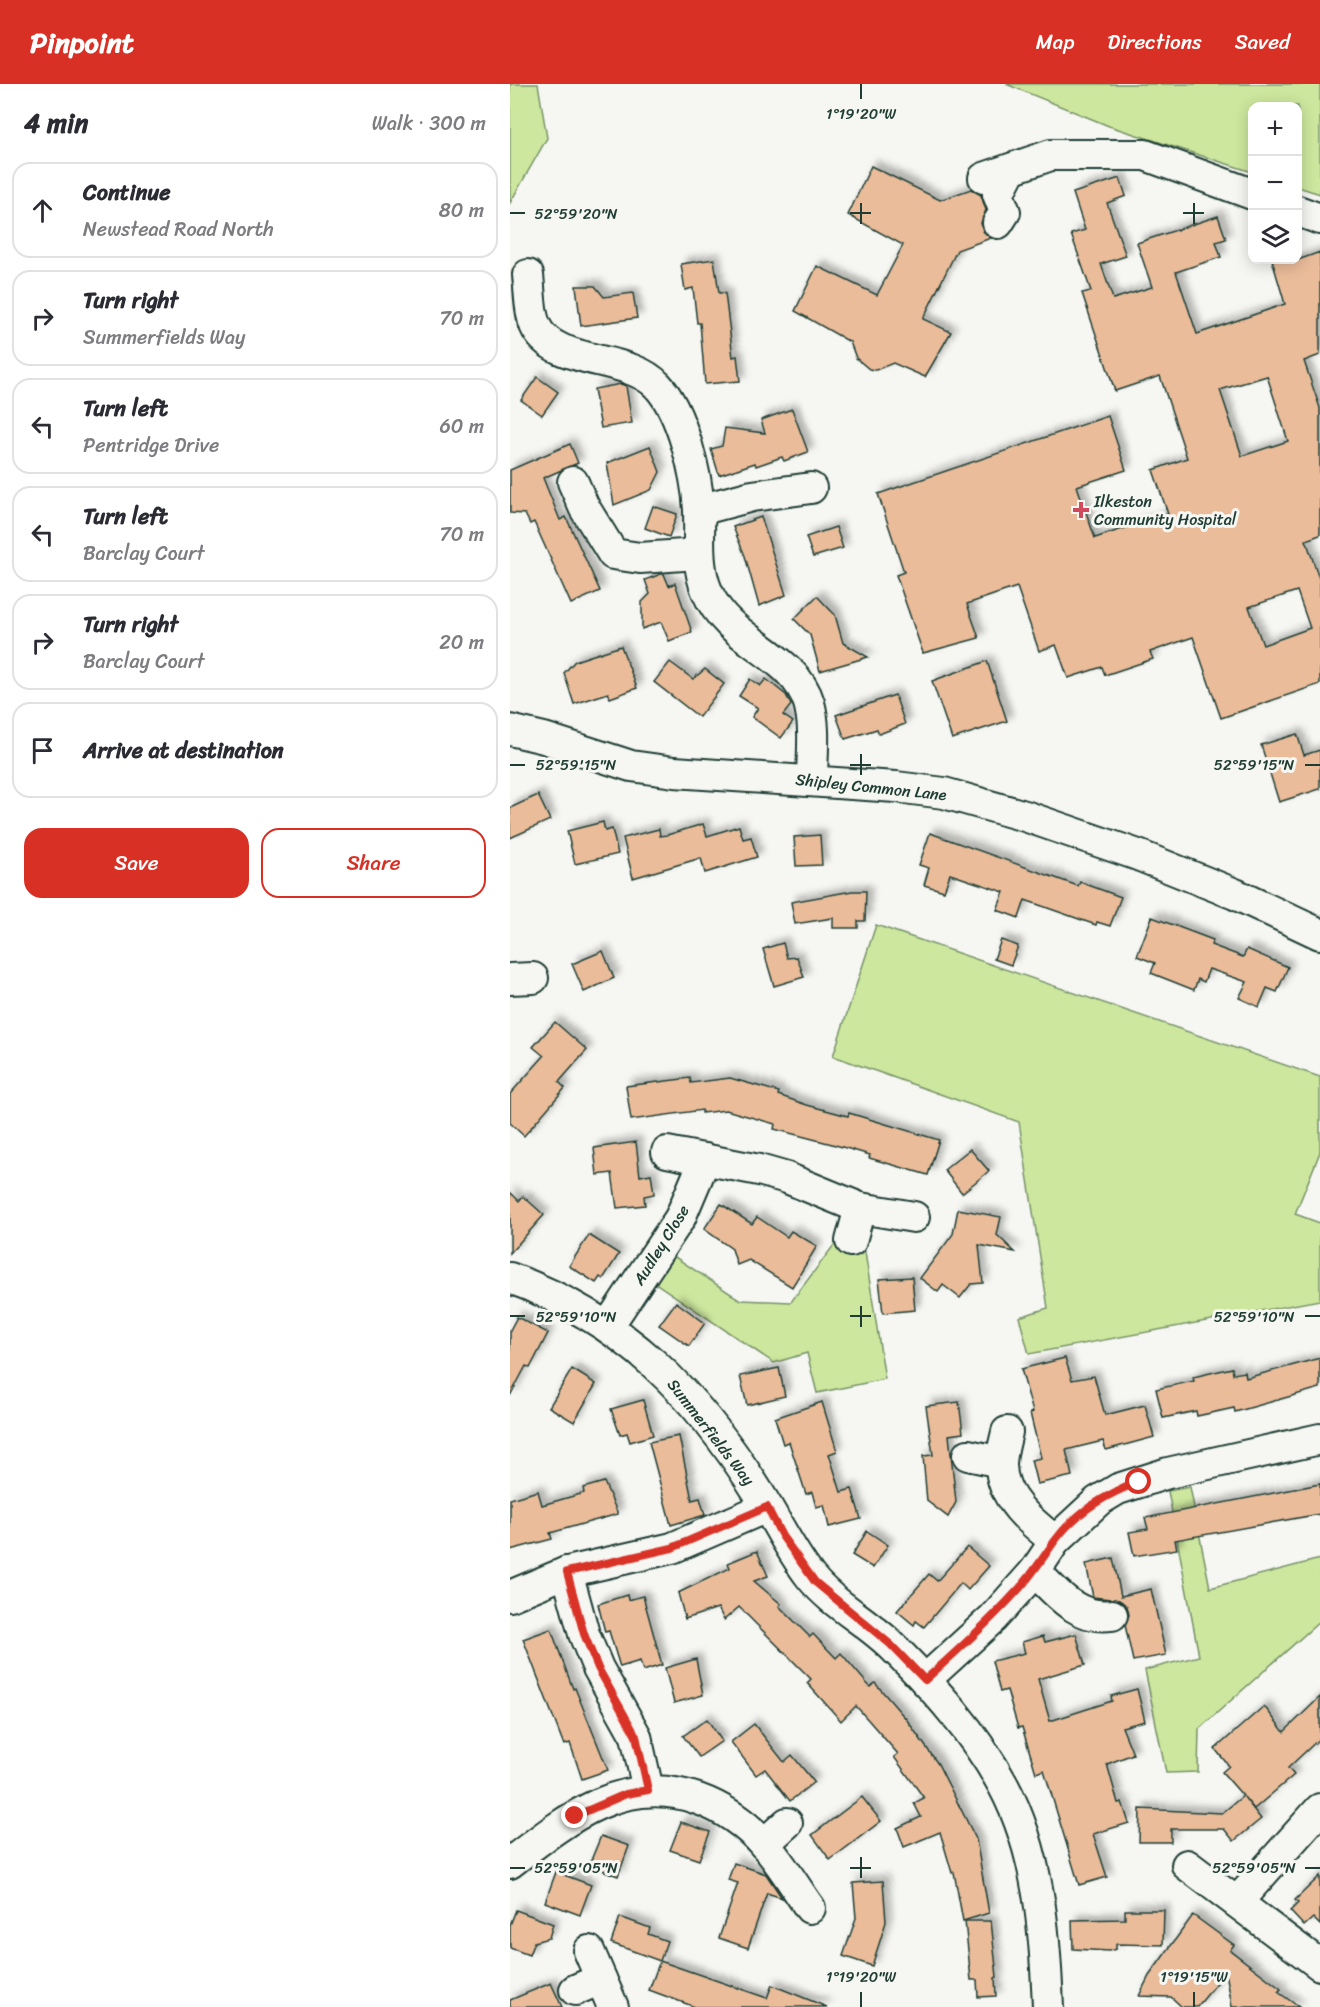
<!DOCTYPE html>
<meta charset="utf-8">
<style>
body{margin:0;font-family:Sriracha,sans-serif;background:#f7f7f7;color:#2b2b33}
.controls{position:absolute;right:18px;top:18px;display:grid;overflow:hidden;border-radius:12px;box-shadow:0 3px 15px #0003}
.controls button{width:54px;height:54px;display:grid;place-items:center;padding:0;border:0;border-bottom:2px solid #e1e1e2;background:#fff;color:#2b2b33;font:30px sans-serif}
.stop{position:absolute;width:18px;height:18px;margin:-14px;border:4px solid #d93025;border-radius:50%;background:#fff}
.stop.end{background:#d93025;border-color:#fff;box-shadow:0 2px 6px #0008}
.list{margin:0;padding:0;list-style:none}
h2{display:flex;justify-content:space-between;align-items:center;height:78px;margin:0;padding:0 24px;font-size:26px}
h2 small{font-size:20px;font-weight:400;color:#7c7c81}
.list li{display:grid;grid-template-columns:39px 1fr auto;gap:18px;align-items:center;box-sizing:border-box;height:96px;margin:0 12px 12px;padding:0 12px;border:2px solid #e1e1e2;border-radius:18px}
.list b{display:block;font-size:22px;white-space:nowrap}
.list p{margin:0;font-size:20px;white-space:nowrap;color:#7c7c81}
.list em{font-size:20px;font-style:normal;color:#7c7c81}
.actions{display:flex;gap:12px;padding:18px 24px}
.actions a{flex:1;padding:14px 0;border:2px solid #d93025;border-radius:18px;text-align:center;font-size:21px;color:#d93025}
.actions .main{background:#d93025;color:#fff}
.icon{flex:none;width:33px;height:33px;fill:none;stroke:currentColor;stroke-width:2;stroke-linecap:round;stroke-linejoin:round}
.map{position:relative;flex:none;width:810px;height:1923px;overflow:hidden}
header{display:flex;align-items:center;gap:36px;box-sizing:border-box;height:84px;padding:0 30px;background:#d93025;color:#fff}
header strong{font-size:28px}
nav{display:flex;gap:33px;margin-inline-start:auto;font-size:21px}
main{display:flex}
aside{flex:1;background:#fff}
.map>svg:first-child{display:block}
.green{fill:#cde79e;stroke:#769269;stroke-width:1.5}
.building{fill:#eabc9a;stroke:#1f3d34;stroke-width:1.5;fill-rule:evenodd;filter:url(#shadow)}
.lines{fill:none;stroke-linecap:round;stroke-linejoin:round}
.minor-casing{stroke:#1f3d34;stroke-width:34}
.minor{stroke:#f6f6f2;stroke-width:30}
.route{stroke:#d93025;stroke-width:8}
.ticks{fill:none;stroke:#1f3d34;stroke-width:2}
.poi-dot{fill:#d1495b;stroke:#f6f6f2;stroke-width:2}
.labels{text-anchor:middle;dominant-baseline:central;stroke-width:6;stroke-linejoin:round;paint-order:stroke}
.poi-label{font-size:16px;fill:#1f3d34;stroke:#f6f6f2;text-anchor:start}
.street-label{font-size:16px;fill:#1f3d34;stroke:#f6f6f2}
.ticks-label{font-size:15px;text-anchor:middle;fill:#1f3d34;stroke:#f6f6f2;stroke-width:6;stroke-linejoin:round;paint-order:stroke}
</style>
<header>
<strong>Pinpoint</strong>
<nav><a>Map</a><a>Directions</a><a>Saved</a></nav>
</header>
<main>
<aside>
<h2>4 min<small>Walk · 300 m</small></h2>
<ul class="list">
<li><svg class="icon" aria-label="ahead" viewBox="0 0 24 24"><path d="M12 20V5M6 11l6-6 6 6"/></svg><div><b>Continue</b><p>Newstead Road North</p></div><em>80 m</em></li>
<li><svg class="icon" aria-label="right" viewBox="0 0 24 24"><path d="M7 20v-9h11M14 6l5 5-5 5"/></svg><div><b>Turn right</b><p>Summerfields Way</p></div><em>70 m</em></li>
<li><svg class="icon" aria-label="left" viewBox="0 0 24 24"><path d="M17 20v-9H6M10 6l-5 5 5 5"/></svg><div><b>Turn left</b><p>Pentridge Drive</p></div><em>60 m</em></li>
<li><svg class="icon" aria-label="left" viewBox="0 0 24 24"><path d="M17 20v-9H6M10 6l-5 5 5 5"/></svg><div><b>Turn left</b><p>Barclay Court</p></div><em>70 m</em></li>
<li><svg class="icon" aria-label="right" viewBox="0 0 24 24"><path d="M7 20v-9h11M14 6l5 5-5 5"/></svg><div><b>Turn right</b><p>Barclay Court</p></div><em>20 m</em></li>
<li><svg class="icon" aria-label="arrive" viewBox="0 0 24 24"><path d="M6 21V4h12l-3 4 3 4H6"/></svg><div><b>Arrive at destination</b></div></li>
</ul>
<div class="actions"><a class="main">Save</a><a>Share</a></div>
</aside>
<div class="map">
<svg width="810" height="1923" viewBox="0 0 810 1923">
<defs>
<filter id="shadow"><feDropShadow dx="5.5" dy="-5.5" stdDeviation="3" flood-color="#0004"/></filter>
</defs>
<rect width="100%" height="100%" fill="#f6f6f2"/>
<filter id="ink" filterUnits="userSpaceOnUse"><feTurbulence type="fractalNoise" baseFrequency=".0167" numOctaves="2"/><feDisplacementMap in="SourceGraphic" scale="12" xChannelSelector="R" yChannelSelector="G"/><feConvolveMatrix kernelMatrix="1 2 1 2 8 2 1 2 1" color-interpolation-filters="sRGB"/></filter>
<g filter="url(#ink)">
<!-- green -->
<g class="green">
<path d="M0 0H28L37 54 0 119Z"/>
<path d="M496 0H810V110L788 103V22H742V88L599 42Z"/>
<path d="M366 841 810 993V1068L785 1130 810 1139V1216L519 1270 509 1233 538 1224 509 1038 323 972Z"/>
<path d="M327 1157 354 1162 375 1295 307 1309 297 1269 264 1279 144 1198 162 1171 230 1216 281 1218Z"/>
<path d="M680 1403 700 1504 810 1475V1537L689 1645 688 1688 656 1689 635 1586 689 1572 658 1407Z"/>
</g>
<!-- building -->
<g class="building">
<path d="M361 82 430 116 461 105 471 111 476 126 471 139 473 147 481 154 447 166 413 235 441 248 415 293 383 279 366 286 359 285 346 274 340 258 285 227 307 182 367 211 393 161 338 131Z"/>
<path d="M610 94 616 112 597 119 616 172 591 180 603 215 642 203 627 159 708 132 716 155 706 158 711 173 666 188 687 250 775 220 762 176H788L810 168V271L794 277 810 324V451L796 456 810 497V600L711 634 683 553 640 568 643 575 595 591 592 583 558 594 546 561 529 567 507 503 457 520 469 554 413 569 386 491 394 488 368 410 598 332 616 386 567 402 585 454 658 430 643 386 677 374 650 292 605 307 572 209 581 207 561 150 575 146 563 109ZM757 292 778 357 732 372 710 306ZM787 507 800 544 753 561 739 523Z"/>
<path d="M204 175 209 209H215L223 273 227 272 230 297 195 300 190 239H187L183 204 175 206 171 180Z"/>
<path d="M66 202H85L94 213 123 209 127 234 71 242Z"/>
<path d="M27 293 48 308 32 331 11 316Z"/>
<path d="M111 300 116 302 122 339 91 344 84 305Z"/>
<path d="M282 325 298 368 274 377 272 373 246 382 245 379 209 391 201 365 212 362 215 344 255 349 251 336Z"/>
<path d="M60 360 68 379 33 394 50 436 56 433 90 507 61 520 24 438 20 440 15 430 0 429V386Z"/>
<path d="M140 362 150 388 141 406 104 421 97 379Z"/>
<path d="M143 422 167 430 159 453 135 444Z"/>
<path d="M251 433 276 511 249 522 235 472 223 443Z"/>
<path d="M326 443 333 464 303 473 296 453Z"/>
<path d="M151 490H154L159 502 165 499 182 548 159 557 151 538 132 545V518L140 510 135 496Z"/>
<path d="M307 512 325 531 333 559 358 573 310 587 300 551 284 535Z"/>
<path d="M111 562 127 604 100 614 98 609 64 620 54 589 65 577Z"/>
<path d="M477 577 497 637 442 655 422 597Z"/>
<path d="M160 578 183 595 195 585 214 600 189 633 144 598Z"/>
<path d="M240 595 250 602 256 595 276 611 281 621 273 631 283 638 271 654 242 633 248 624 229 612Z"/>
<path d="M385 611 395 640 369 650 367 645 335 655 326 631Z"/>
<path d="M787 650 794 671 810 666V705L769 718 751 661Z"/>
<path d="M28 711 40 736 0 754V724Z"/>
<path d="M93 738 95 747 102 745 108 770 65 780 57 747Z"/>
<path d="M193 740 197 752 229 742 233 755 241 753 247 773 195 789 191 774 123 794 113 754 149 745 150 752 157 751Z"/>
<path d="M420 749 568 802 570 798 611 813 600 842 587 838 586 841 515 816 509 834 487 826 494 808 440 790 434 807 414 801 419 784 409 781Z"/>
<path d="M310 751 312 781 286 782 284 753Z"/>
<path d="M342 807H356L355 837H348V844H323V834L285 840 281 818Z"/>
<path d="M642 833 703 856 701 861 733 873 737 865 778 883 767 908 757 904 749 923 729 914 737 898 699 885 694 898 688 895 684 906 641 889 645 879 627 872Z"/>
<path d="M491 856 508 862 501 881 484 875Z"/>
<path d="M273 859 277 874 287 873 294 893 264 902 253 865Z"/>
<path d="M93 867 104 894 74 908 62 880Z"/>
<path d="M45 938 77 966 49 998 55 1004 14 1052 0 1039V1010L34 972 23 963Z"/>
<path d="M180 994 181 999 220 994 269 1008 268 1011 297 1021 338 1032 339 1029 429 1056 418 1091 359 1074 360 1071 322 1060 264 1045 265 1040 216 1026 192 1029V1026L121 1036 116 1002Z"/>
<path d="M126 1058 130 1092 141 1090 144 1110 134 1112 135 1121 107 1124 102 1089 87 1091 84 1064Z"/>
<path d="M460 1065 479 1087 452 1109 434 1086Z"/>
<path d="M0 1108 9 1117 13 1112 34 1131 0 1169Z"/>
<path d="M211 1120 242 1140 247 1133 277 1153 281 1147 307 1162 282 1203 239 1176 227 1181 222 1165 194 1145Z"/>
<path d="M448 1125 491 1133 487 1151 505 1168 469 1161 473 1199 461 1200 450 1214 433 1201 428 1208 410 1194 443 1150Z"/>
<path d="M79 1151 109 1170 93 1195 90 1193 86 1199 59 1182Z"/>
<path d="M402 1193 405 1226 373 1229 369 1195Z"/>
<path d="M166 1218 195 1239 179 1262 149 1241Z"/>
<path d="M7 1233 38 1249 20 1284 16 1282 0 1312V1246Z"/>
<path d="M555 1274 562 1296 584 1292 595 1331 635 1321 644 1353 596 1366 593 1357 556 1366 562 1392 527 1400 521 1376 531 1374 520 1329 523 1328 511 1285Z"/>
<path d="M810 1274V1304L725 1328 724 1324 687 1332 686 1327 653 1334 646 1305 684 1297 683 1293 722 1284 723 1290 735 1288 736 1294Z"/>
<path d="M269 1284 275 1312 237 1321 230 1292Z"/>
<path d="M62 1285 86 1300 64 1338 39 1323Z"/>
<path d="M133 1316 143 1351 120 1358 117 1349 110 1351 101 1325Z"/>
<path d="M312 1318 327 1367 319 1370 331 1408 342 1405 351 1435 319 1443 314 1421 306 1423 302 1408 296 1410 279 1358 273 1360 265 1334Z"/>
<path d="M449 1318 453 1349 439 1351 446 1418 438 1433 417 1417 413 1372 423 1371 416 1322Z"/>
<path d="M169 1352 182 1416 190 1414 195 1431 161 1441 139 1358Z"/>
<path d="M94 1398 108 1430 40 1449 42 1455 0 1466V1415L28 1407 32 1421 74 1409 73 1404Z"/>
<path d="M810 1400V1430L665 1456 667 1465 624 1472 619 1448 638 1445 635 1434Z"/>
<path d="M357 1447 378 1461 363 1484 342 1471Z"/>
<path d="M457 1463 479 1482 458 1506 451 1499 414 1543 406 1537 404 1541 387 1527 419 1490 427 1497Z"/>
<path d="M247 1467 258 1492 244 1497 271 1520 269 1522 300 1553 303 1550 326 1574 331 1569 360 1603 365 1599 397 1636 428 1680 466 1755 479 1829 453 1837 444 1788 442 1789 430 1748 394 1763 387 1744 411 1733 404 1719 414 1714 384 1673 388 1670 346 1622 331 1637 297 1599 301 1595 229 1523 214 1536 208 1524 175 1535 168 1509 220 1484 218 1479Z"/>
<path d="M603 1474 611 1512 641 1505 656 1571 623 1577 615 1541 619 1531 617 1522 609 1516 583 1513 576 1480Z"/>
<path d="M117 1511 118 1516 133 1512 152 1581 133 1587 130 1577 110 1583 99 1547 95 1548 88 1520Z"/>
<path d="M41 1545 63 1605 65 1604 98 1686 72 1695 60 1659 54 1661 13 1555Z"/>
<path d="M566 1550 575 1581 528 1595 540 1637 602 1617 601 1612 627 1605 635 1637 612 1643 623 1670 597 1680 608 1719 612 1718 619 1739 583 1750 597 1793 569 1801 534 1686 526 1689 512 1643 508 1644 497 1606 490 1608 482 1577 515 1569 512 1558 533 1552 535 1558Z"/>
<path d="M186 1575 193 1611 164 1619 155 1584Z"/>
<path d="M810 1613V1654L778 1684 784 1691 744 1725 734 1713 751 1735 724 1757 714 1745H661V1758H629L630 1725 712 1729 733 1712 712 1688 719 1682 705 1665 754 1622 774 1648Z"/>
<path d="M197 1635 212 1657 189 1673 173 1652Z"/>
<path d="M244 1640 274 1678 282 1671 304 1698 280 1717 255 1685 246 1691 221 1658Z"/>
<path d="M352 1713 371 1737 320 1776 302 1751Z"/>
<path d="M171 1738 200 1748 189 1776 160 1766Z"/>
<path d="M91 1752 119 1762 108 1792 79 1781Z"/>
<path d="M224 1779 256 1790 272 1814 257 1809 238 1864 209 1854 228 1799 218 1796Z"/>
<path d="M46 1788 81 1801 70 1831 35 1818Z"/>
<path d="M810 1792V1841L803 1834 794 1842 780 1827 788 1819 785 1816Z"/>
<path d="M373 1797 376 1838 362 1882 333 1872 346 1834 343 1799Z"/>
<path d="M6 1826 43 1840 39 1854 24 1858 19 1871 0 1864V1841Z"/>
<path d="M615 1826H654L653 1861 606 1860V1865L599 1867 563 1865 562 1836 615 1835Z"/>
<path d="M683 1831 724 1861 720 1866 771 1905 768 1908 789 1923H722L716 1888 687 1923H672L661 1913 629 1912 639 1892Z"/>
<path d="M110 1833 140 1844 138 1850 157 1857 150 1877 101 1859Z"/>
<path d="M455 1837H481L487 1893 485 1894 486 1912 468 1913 467 1896H461Z"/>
<path d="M150 1877 257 1914 262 1901 317 1923H185L139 1906Z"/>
<path d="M41 1899 52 1923H0V1916Z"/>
</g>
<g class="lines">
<defs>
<g id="minor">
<path d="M474 94 541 71H635L742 110"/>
<path d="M788 127 810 135"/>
<path d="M488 139 495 128 488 110 501 85"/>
<path d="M18 191C20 207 19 226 25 241 43 283 118 269 148 302 172 328 187 391 189 426 190 454 186 481 197 507 218 559 284 569 299 619 306 643 302 672 302 697"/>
<path d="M63 398 74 423 103 470 130 474 188 470"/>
<path d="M189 426 242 412 301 404"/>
<path d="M0 646 34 654 121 682 164 688 386 703 434 709 515 732 628 771 725 810 810 850"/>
<path d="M0 895 23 894"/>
<path d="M157 1068 249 1086 277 1094 350 1124 404 1133"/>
<path d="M341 1157 350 1124"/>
<path d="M0 1194C114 1235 187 1310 250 1411 267 1438 280 1466 300 1492 323 1521 357 1537 383 1563 424 1604 465 1649 493 1701 529 1768 535 1848 538 1923"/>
<path d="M98 1242 170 1134 195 1075"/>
<path d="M497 1348C495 1358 491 1370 491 1381 491 1414 521 1438 545 1457"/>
<path d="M458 1371 491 1378"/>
<path d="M525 1487C547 1510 568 1536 602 1531"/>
<path d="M57 1488 74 1550 88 1584 126 1652 138 1706"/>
<path d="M0 1512 57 1488 162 1464 257 1423"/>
<path d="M415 1596 483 1534 525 1487 545 1457 588 1417 608 1405 658 1389 810 1355"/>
<path d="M254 1760 277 1739"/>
<path d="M0 1779C55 1736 114 1688 188 1715 213 1724 237 1741 255 1761 272 1780 285 1803 300 1824"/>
<path d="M677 1781 810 1881"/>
<path d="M727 1818 810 1725"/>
<path d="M79 1867 103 1923"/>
<path d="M65 1906 91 1895"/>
</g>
</defs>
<!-- minor casing -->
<use href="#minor" class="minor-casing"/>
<!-- minor -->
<use href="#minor" class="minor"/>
</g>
</g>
<g class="lines" filter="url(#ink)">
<!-- route -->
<path class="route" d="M65 1732 116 1710 138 1706 126 1652 88 1584 74 1550 57 1488 162 1464 257 1423 272 1452 305 1498 380 1560 415 1596C447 1567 479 1538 508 1506 522 1491 532 1475 544 1458 564 1430 596 1410 629 1398"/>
</g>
<!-- ticks -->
<path class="ticks" d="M351 0V15M351 119V140M684 119V140M0 129H15M340 129H361M673 129H694M351 670V691M0 681H15M340 681H361M795 681H810M351 1222V1243M0 1232H15M340 1232H361M795 1232H810M351 1773V1794M0 1784H15M340 1784H361M795 1784H810M351 1908V1923M684 1908V1923"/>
<!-- markers -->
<path class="poi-dot" d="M568 417h6v6h6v6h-6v6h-6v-6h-6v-6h6z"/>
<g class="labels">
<!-- poi labels -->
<g class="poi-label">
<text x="584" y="417">Ilkeston<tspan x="584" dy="18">Community Hospital</tspan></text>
</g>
<!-- street labels -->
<g class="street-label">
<text transform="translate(361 703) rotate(6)">Shipley Common Lane</text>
<text transform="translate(151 1161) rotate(-58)">Audley Close</text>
<text transform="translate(201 1348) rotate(52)">Summerfields Way</text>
</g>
</g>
<g class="ticks-label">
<text x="351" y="35">1°19'20"W</text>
<text x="66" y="135">52°59'20"N</text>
<text x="66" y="686">52°59'15"N</text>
<text x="744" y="686">52°59'15"N</text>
<text x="66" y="1238">52°59'10"N</text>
<text x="744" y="1238">52°59'10"N</text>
<text x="66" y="1789">52°59'05"N</text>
<text x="744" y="1789">52°59'05"N</text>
<text x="351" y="1898">1°19'20"W</text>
<text x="684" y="1898">1°19'15"W</text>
</g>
</svg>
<div class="controls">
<button>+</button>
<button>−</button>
<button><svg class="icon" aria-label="layers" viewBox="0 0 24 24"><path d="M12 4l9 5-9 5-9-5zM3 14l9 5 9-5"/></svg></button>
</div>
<div class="stop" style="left:629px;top:1398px"></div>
<div class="stop end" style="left:65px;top:1732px"></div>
</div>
</main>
